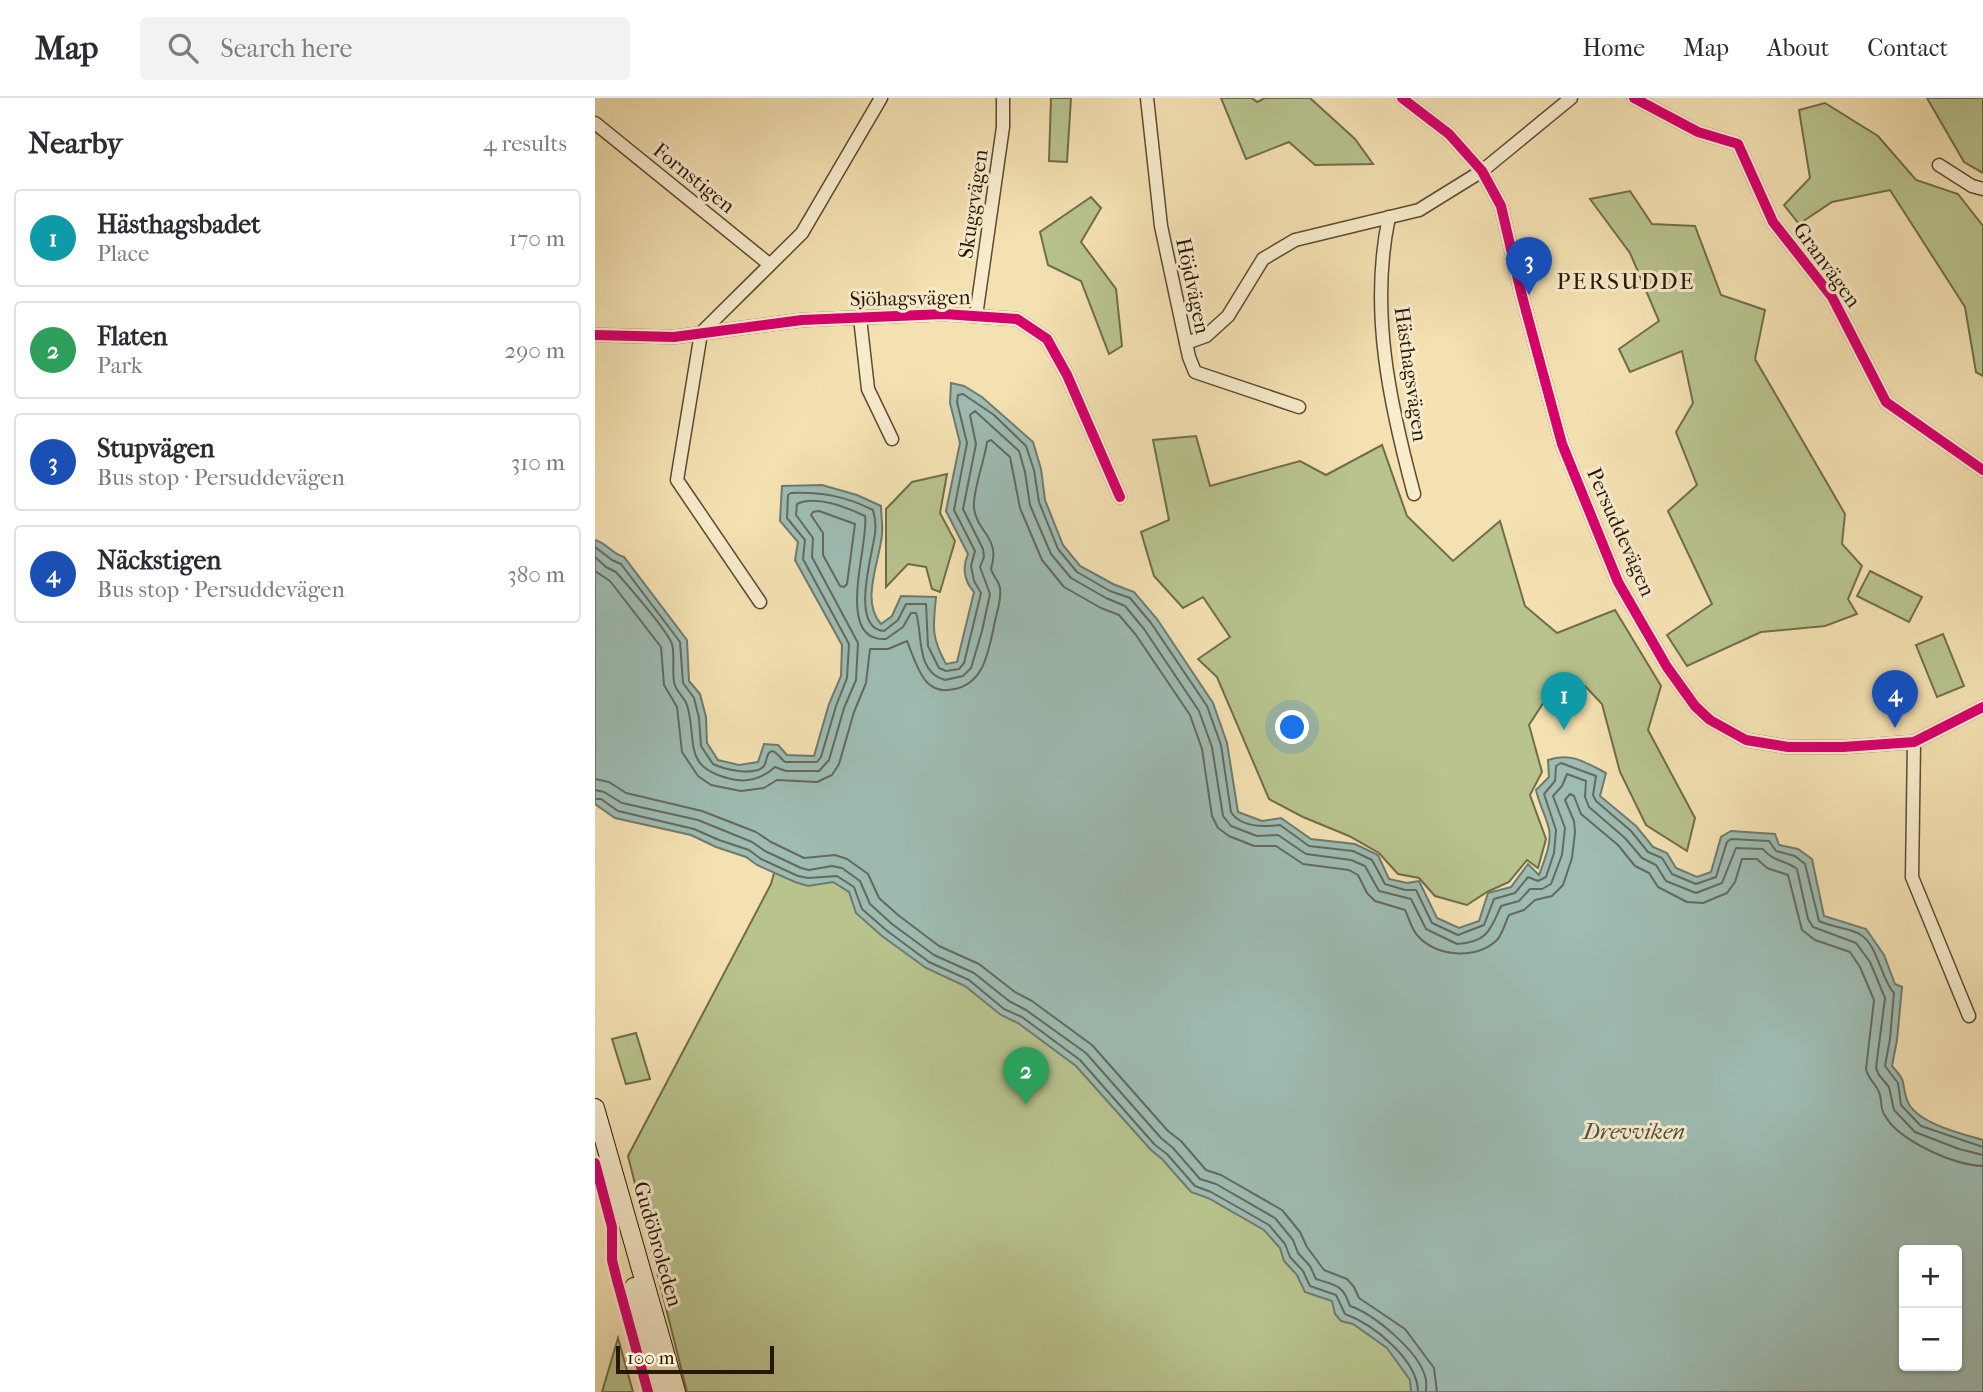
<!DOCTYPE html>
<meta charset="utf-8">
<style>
body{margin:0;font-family:"IM FELL French Canon",serif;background:#f2f2f3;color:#2b2b33}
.controls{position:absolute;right:21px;bottom:21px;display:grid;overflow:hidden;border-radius:7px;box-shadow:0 2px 5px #0004}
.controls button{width:63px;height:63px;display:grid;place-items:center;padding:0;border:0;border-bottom:2px solid #e1e1e2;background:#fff;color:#2b2b33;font:35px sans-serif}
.scale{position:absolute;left:21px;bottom:18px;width:158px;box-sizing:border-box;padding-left:7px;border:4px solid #291706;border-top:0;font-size:19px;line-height:24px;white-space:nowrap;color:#291706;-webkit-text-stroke:5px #f8eccd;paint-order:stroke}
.you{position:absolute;left:698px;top:630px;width:24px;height:24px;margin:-18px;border:5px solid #fff;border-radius:50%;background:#1a73e8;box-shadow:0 0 0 10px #1a73e833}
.badge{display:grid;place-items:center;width:46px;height:46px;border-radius:50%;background:#8f2418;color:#fff;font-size:23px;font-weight:700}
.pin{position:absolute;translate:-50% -58px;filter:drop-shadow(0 2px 4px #0008)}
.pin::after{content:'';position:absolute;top:37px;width:24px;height:21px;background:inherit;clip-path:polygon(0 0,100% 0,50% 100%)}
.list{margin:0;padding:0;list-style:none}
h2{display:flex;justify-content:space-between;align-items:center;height:91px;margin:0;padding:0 28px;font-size:30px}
h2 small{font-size:23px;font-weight:400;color:#7c7c81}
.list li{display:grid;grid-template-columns:46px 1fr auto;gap:21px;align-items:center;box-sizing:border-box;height:98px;margin:0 14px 14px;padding:0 14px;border:2px solid #e1e1e2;border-radius:7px}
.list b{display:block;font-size:26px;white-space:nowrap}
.list p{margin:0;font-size:23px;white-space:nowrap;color:#7c7c81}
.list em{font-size:23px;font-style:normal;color:#7c7c81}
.icon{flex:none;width:38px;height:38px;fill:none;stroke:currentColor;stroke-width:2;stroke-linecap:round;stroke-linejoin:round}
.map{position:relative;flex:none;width:1388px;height:1294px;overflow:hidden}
header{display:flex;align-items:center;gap:42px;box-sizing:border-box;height:98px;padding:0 35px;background:#fff;border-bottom:2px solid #e1e1e2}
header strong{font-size:33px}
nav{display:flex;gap:38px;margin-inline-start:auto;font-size:24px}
.search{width:490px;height:63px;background:#f2f2f3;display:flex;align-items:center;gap:18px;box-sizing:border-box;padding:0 24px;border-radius:7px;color:#7c7c81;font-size:26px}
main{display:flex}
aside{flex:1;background:#fff}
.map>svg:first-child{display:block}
.green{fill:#b8c38e;stroke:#706d4a;stroke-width:2}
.water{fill:#9ebcb3;stroke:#6f7a6e;stroke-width:2;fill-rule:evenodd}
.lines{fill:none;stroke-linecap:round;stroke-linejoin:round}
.shore{stroke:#646a5c;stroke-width:2}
.minor-casing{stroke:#5c4a31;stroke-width:15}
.secondary-casing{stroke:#291706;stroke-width:20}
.minor{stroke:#f8eccd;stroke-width:12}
.secondary{stroke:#f8eccd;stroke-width:18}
.cycleway-casing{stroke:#f8eccd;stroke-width:15}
.cycleway{stroke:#d6006c;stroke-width:10}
.labels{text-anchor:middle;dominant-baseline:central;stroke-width:6;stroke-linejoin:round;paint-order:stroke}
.street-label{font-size:21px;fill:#291706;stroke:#f8eccd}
.neighbourhood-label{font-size:23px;letter-spacing:2px;fill:#291706;stroke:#f8eccd}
.water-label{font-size:23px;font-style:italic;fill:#525143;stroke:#f8eccd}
</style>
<header>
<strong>Map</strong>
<div class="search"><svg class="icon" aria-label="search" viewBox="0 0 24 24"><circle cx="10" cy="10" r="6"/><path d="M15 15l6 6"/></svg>Search here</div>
<nav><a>Home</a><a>Map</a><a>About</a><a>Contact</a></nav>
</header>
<main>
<aside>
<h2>Nearby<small>4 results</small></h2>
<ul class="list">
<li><span class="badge" style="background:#0f9aa8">1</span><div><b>Hästhagsbadet</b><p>Place</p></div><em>170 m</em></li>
<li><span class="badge" style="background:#2e9e5b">2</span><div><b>Flaten</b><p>Park</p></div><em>290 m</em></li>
<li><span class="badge" style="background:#1a4fb4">3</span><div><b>Stupvägen</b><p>Bus stop · Persuddevägen</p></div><em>310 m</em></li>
<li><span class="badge" style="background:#1a4fb4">4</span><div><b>Näckstigen</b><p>Bus stop · Persuddevägen</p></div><em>380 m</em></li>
</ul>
</aside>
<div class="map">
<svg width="1388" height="1294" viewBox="0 0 1388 1294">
<rect width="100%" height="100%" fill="#f4e1b2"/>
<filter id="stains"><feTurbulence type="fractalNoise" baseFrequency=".00286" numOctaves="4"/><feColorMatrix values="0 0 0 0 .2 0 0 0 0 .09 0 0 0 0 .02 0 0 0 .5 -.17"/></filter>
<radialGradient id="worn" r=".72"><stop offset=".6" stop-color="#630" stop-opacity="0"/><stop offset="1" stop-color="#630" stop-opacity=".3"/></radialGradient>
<!-- green -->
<g class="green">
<path d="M456 0H476L472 64 454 63Z"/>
<path d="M626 0H657L662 4 670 0H715L760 41 778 66 720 67 694 44 651 61Z"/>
<path d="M1332 0H1388V75L1369 64Z"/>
<path d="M1230 5 1283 38 1321 82 1363 96 1388 128V278L1381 274 1370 209 1295 92 1237 104 1204 126 1189 107 1215 80 1204 12Z"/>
<path d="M1035 93 1057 126 1100 128 1126 197 1170 212 1160 261 1250 416 1247 446 1267 468 1253 501 1262 516 1230 528 1166 534 1092 568 1072 537 1117 506 1073 413 1102 387 1081 334 1098 305 1087 253 1035 274 1024 251 1064 223 1035 155 995 101Z"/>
<path d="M496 99 506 110 486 144 521 191 527 248 514 256 486 183 453 167 445 134Z"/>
<path d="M601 338 615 388 705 363 731 377 787 347 812 418 858 463 905 423 930 508 962 535 1020 512 1066 588 1053 632 1100 720 1092 753 1051 727 1025 674 1007 606 990 588 958 590 934 627 947 674 935 697 951 741 943 770 932 762 914 784 892 794 872 807 840 798 824 780 803 776 784 755 754 738 708 719 674 701 622 579 603 561 635 539 608 499 588 510 559 478 546 434 574 422 558 342Z"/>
<path d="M352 376 345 415 360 443 345 494 337 491 331 469 313 466 291 489V411L317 384Z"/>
<path d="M1275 473 1327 499 1314 524 1262 498Z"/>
<path d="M1348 536 1369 588 1342 599 1321 547Z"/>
<path d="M197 711 1208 1294H92L33 1058 176 786Z"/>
<path d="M41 935 55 981 31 986 17 941Z"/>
<path d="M23 1240 38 1294H7Z"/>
</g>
<!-- water -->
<path class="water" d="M356 285 369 288 387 299 438 344 446 371 450 402 468 447 485 468 518 486 539 494 562 521 618 605 632 645 643 714 667 723 686 720 716 741 760 746 783 757 794 781 812 785 824 783 842 820 864 830 884 823 893 795 916 789 933 766 944 777C949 763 957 745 954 731 951 718 944 706 941 692L954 679 953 662C975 654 990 664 1011 675L1005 698 1041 728 1058 749 1072 755 1081 770 1102 779 1116 774 1126 739 1136 733 1180 736 1184 747 1203 751 1217 761 1229 818 1271 831 1289 857 1300 886 1307 889 1302 942 1297 968C1314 987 1305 982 1312 1002 1320 1025 1367 1036 1388 1042V1294H816L815 1282 792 1250 758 1226 746 1223 740 1216 737 1203 710 1194 702 1177 689 1163 685 1150 669 1132 613 1100 596 1094 567 1061 556 1052 481 968 423 925 406 917 370 888 331 870 287 838 261 815 254 794 238 784 213 788 200 784 162 767 151 759 121 749 96 737 20 720 0 706V442C12 445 17 456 29 459L92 542 94 583 105 596 111 619 112 645 123 662 144 667 163 664 169 646 183 647 192 657 219 658 234 606 246 578 247 547 200 462 203 444 185 423 187 388 227 387 262 397 286 408C286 417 288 427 287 436 285 463 265 503 286 526L297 518 306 498 341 499C338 529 336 539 351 566L362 564 379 494C369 483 367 469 373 456L351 413 365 345 355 305ZM1309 1152H1362V1268H1309Z"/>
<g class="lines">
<!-- shore -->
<g class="shore">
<path d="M224 413 260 426 252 486 249 489 245 488 228 457V435L216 417 218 414Z"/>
<path d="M0 449 17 462 26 466 85 544 88 585 99 600 104 620 106 648 118 666C128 671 160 679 169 668 172 664 171 654 177 653 181 653 187 662 190 664H222L226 659 241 608 252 580 254 546 208 461 210 442 192 420 193 397 196 395C227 394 250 398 278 412 280 419 281 428 280 435 278 455 254 530 289 533L303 522 311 506H331L333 548 344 570 351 573 364 571 369 565 386 495 379 483 376 468 380 453 359 412 372 345 362 304 363 297 368 296 399 317 431 348 439 372 444 404 463 451 482 474 515 493 535 500 556 525 612 608 626 647 636 714C646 730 669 729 685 727L714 748 758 753 777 762 790 786 810 792H821L837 825 863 837 889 827 899 801 920 795 933 779 943 783 951 779 959 755 961 732 949 696 960 683 961 668 966 665 1001 678 998 697 1001 703 1036 733 1053 754 1067 760 1077 776 1101 786 1121 779 1132 744 1136 741 1174 743 1181 753 1200 758 1210 766 1224 823C1236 829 1258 831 1266 837 1283 848 1286 881 1299 895L1295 941 1290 968 1303 985 1306 1007 1326 1028 1388 1049"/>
<path d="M0 459 11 469 21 474C34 489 71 530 77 546 80 558 77 572 79 584 80 593 89 598 92 607 103 644 86 669 136 681 153 685 168 680 180 669L191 673H224L234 662 249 610 261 582 263 545 217 459 218 440 201 417 202 406C221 397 251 409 270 418 275 443 238 545 291 541L308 529 316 515H321C328 535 320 574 350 582L368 578 376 570 387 533 395 496 385 469 389 459 388 451 368 411 381 346 375 317 380 313 424 353 430 374 435 407 456 456 476 480 511 500 530 508 549 531 604 613 617 649 628 718 636 728 662 738 683 737 711 756 756 762 770 768 784 793 816 801 831 831 862 846C893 844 895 832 906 808L924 803 935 791H947L956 786 967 757 970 730 958 698 967 688 972 676 991 683 990 699 994 709 1030 740 1047 760 1061 767 1071 783 1101 795 1127 785 1141 750 1168 751C1178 764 1191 762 1202 771L1213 821 1218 829 1261 845 1275 864 1290 900 1281 970 1284 977 1294 989 1299 1012 1320 1034 1364 1051 1388 1057"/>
<path d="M0 473 15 483 66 549 69 587 82 609 87 654 103 678 116 687 146 693 169 690 182 682 222 684 237 677 244 666 259 614 271 585 275 551H293L312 543C317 555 321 570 330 582 335 589 344 593 353 592 388 590 393 556 399 528 401 516 407 502 405 490 404 483 398 478 396 471 406 439 382 435 379 410 377 395 390 361 392 344L396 342 415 359 425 410 447 462 469 489 506 510 524 517 541 537 595 617 607 651 617 718 623 730 634 738 659 748H681L708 766 754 772 763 777 772 795 780 803 810 812C814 820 816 830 822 837 841 859 881 862 902 842 908 835 910 825 914 817L929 812 940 802 957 798 968 787 977 760 980 734 979 723 970 702 975 696 979 698 986 716 1023 747 1040 768 1054 775 1063 789 1092 804 1108 805 1132 795 1140 784 1147 761H1162L1172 770 1193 777 1207 832 1220 842 1255 854 1265 869 1279 902 1271 971C1273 981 1281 986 1284 994 1287 1001 1285 1009 1289 1016 1303 1043 1359 1067 1388 1068"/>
<path d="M0 681 14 684 31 695 107 713 161 734 176 744 209 760 240 757 252 761 273 776 284 800 303 817 344 848 384 866 420 894 437 903 497 947 573 1033 586 1043 611 1072 626 1077 687 1112 705 1134 712 1149 729 1172 752 1181 759 1189 764 1200 810 1231 839 1270 842 1294"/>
<path d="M0 692 9 694 27 705 103 722 157 744 170 753 206 770 214 772 237 768 247 770 265 783 275 806 297 826 339 857 379 875 414 903 431 912 491 955 566 1040 578 1050 605 1081 621 1086 680 1120 698 1142 703 1155 715 1168 721 1181C741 1187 748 1187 755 1208 779 1216 823 1253 830 1278 832 1283 831 1289 831 1294"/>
<path d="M0 701H6L23 713 99 731 124 742 154 752 166 761 203 778 213 780 242 778 259 789 267 811 291 832 334 864 374 882 409 911 427 919 485 962 560 1047 572 1056 600 1088 616 1094 674 1127 690 1146 695 1159 708 1173 715 1188 741 1197 750 1216C778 1226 823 1262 823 1294"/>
</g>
<defs>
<g id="minor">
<path d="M552 0 566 128 594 259 600 274 704 309"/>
<path d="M807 0 854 36 887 73 906 108 927 198 967 346 1023 484 1072 569 1100 608 1115 622 1151 642 1193 649H1248L1319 644 1388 609"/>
<path d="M1039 0 1103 34 1143 46 1178 124 1237 199 1291 304 1388 372"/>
<path d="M0 25 174 166"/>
<path d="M1344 67 1377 88 1388 91"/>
<path d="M794 119C774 212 795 307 819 396"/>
<path d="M381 218 408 29V0"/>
<path d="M265 220 273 291 297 341"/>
<path d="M0 237 79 239 207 222 349 216 422 221 452 241 472 277 525 399"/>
<path d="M591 245 611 238 633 218 668 161 700 142 824 112 887 73 976 0"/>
<path d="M165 504 82 382 106 235 207 135 286 0"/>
<path d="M1319 644 1317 779 1374 918"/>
</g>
<g id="secondary">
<path d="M0 1010 81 1294"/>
<path d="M39 1189 67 1294"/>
</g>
</defs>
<!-- minor casing -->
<use href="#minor" class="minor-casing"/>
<!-- secondary casing -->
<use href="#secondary" class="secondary-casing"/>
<!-- minor -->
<use href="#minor" class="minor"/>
<!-- secondary -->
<use href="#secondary" class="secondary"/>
<defs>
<g id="cycleway">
<path d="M807 0 854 36 887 73 906 108 927 198 967 346 1023 484 1072 569 1100 608 1115 622 1151 642 1193 649H1248L1319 644 1388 609"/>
<path d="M1039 0 1103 34 1143 46 1178 124 1237 199 1291 304 1388 372"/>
<path d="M0 237 79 239 207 222 349 216 422 221 452 241 472 277 525 399"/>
<path d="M0 1065 17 1129V1162L22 1182 53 1294"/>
</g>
</defs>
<!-- cycleway casing -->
<use href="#cycleway" class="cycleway-casing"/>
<!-- cycleway -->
<use href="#cycleway" class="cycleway"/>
</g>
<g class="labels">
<!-- street labels -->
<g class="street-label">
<text transform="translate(99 80) rotate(39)">Fornstigen</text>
<text transform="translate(378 106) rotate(-82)">Skuggvägen</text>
<text transform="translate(1232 167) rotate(54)">Granvägen</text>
<text transform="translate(598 188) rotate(78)">Höjdvägen</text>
<text transform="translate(315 200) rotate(-1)">Sjöhagsvägen</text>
<text transform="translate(816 276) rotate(82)">Hästhagsvägen</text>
<text transform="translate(1026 434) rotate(66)">Persuddevägen</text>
<text transform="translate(63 1146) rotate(74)">Gudöbroleden</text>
</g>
<!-- neighbourhood labels -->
<g class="neighbourhood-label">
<text x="1031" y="183">PERSUDDE</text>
</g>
<!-- water labels -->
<g class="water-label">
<text x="1039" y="1033">Drevviken</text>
</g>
</g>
<rect width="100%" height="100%" filter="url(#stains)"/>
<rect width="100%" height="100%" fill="url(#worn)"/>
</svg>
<div class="controls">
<button>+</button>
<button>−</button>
</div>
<div class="scale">100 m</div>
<div class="you"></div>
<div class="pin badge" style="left:969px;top:632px;background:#0f9aa8">1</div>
<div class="pin badge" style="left:431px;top:1007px;background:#2e9e5b">2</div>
<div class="pin badge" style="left:934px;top:197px;background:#1a4fb4">3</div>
<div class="pin badge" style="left:1300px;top:630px;background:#1a4fb4">4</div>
</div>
</main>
